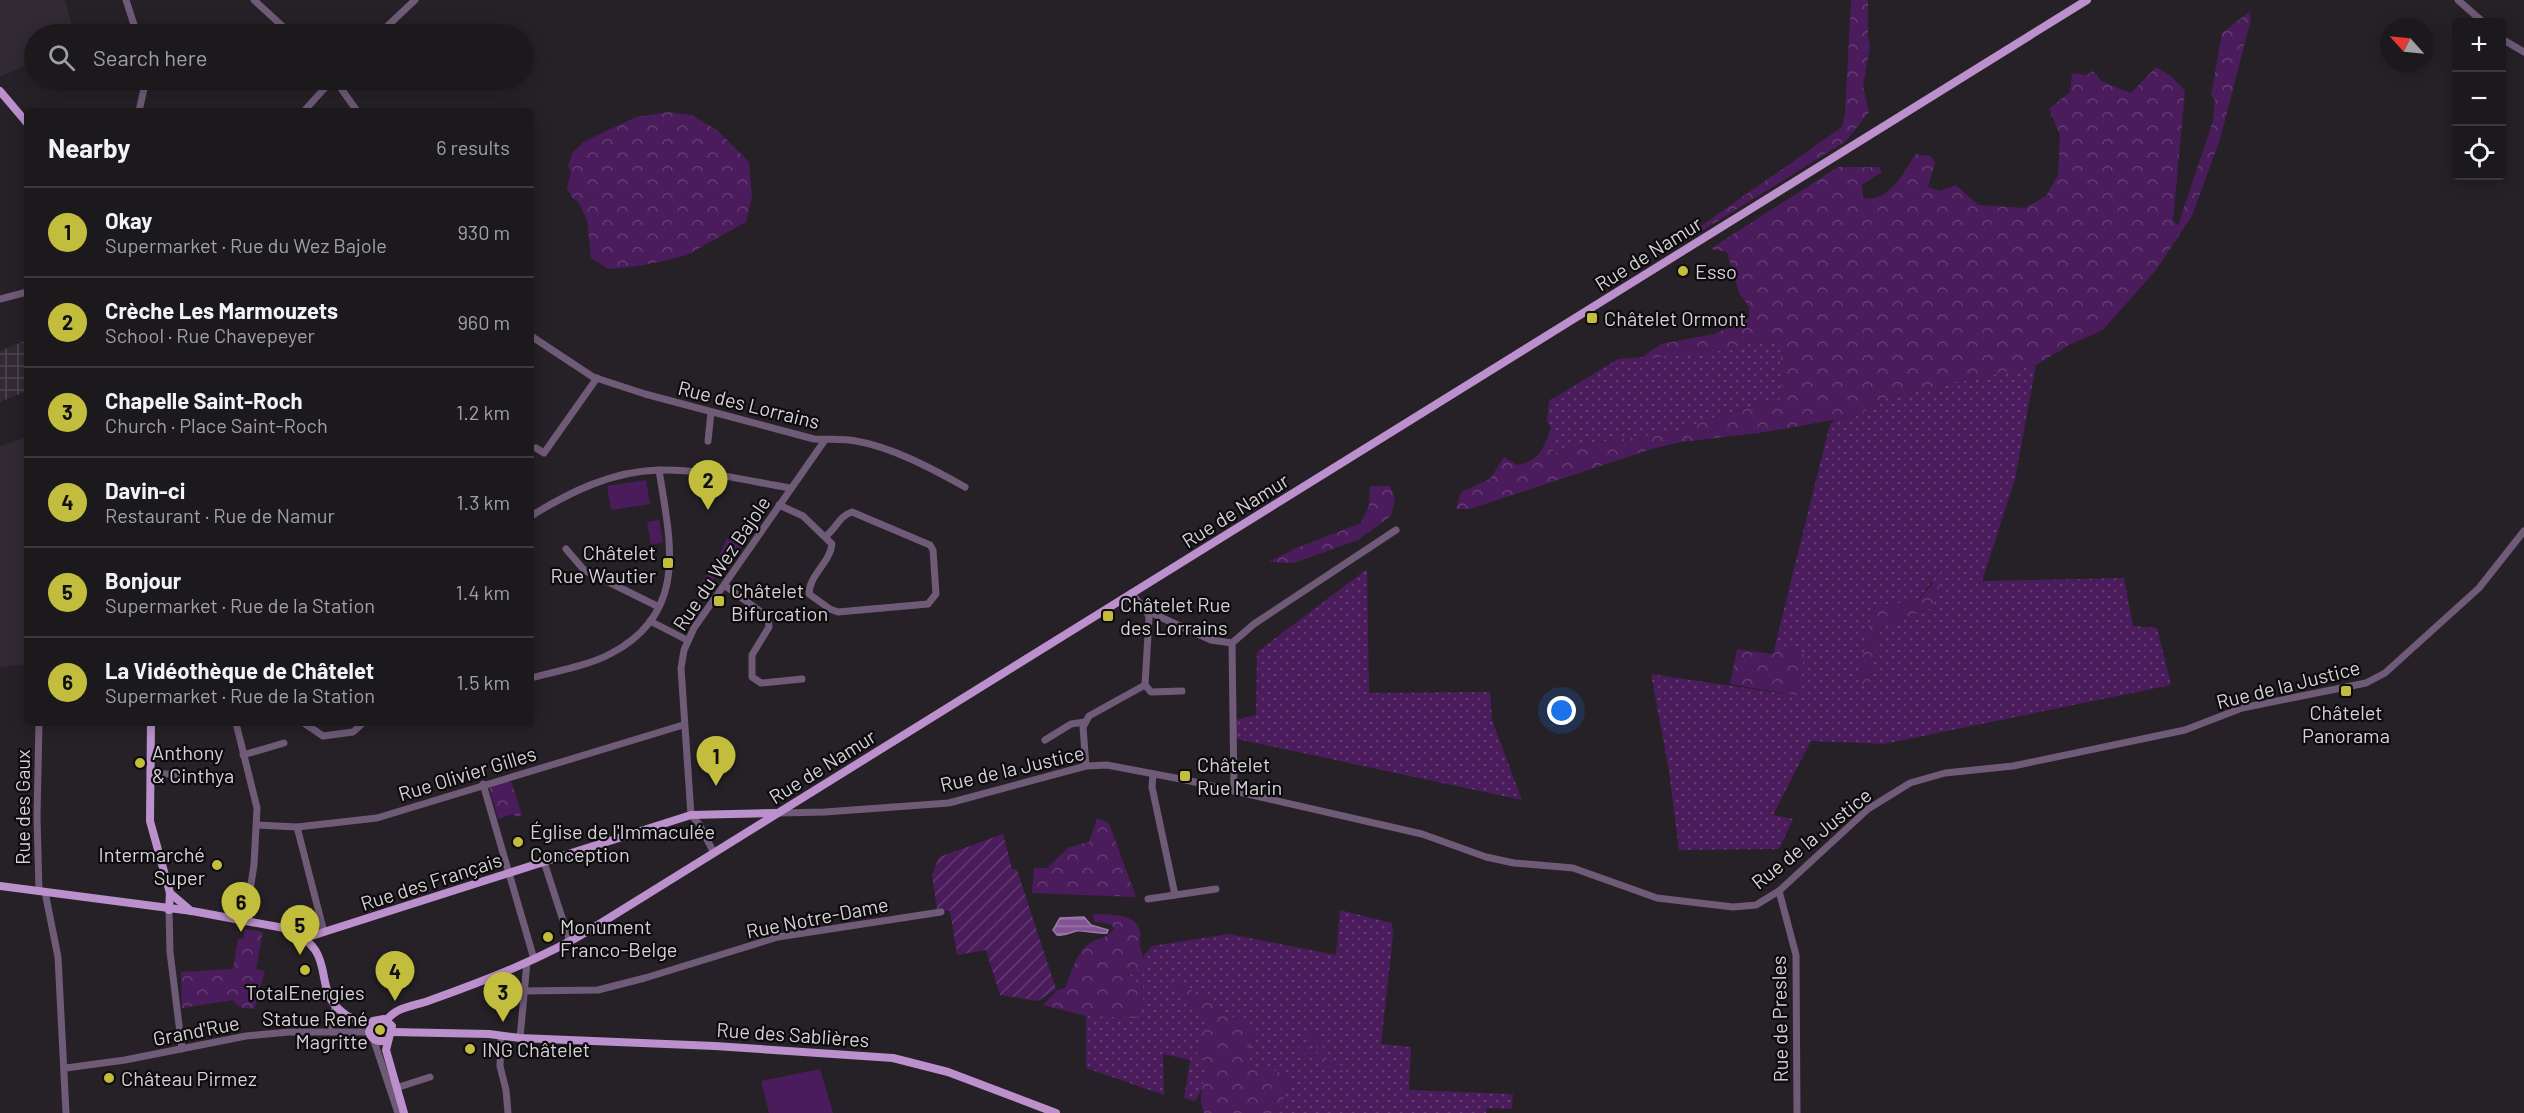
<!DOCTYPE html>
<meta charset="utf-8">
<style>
body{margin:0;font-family:Barlow,sans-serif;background:#29262a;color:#f1f3f6}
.controls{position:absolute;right:18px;top:18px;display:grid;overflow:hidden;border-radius:6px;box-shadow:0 3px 15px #0003}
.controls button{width:54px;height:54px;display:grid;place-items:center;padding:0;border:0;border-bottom:2px solid #3a383b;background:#1c191d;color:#f1f3f6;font:30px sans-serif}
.compass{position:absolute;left:2380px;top:18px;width:54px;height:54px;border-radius:50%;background:#1c191d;box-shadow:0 3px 15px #0003;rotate:297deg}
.you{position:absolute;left:1562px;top:711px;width:21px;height:21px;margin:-15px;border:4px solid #fff;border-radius:50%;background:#1a73e8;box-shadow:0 0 0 9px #1a73e833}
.badge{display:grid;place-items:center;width:39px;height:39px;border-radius:50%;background:#c3bd3e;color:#111;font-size:20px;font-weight:700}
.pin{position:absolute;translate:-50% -50px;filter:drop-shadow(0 2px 3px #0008)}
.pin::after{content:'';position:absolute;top:32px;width:21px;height:18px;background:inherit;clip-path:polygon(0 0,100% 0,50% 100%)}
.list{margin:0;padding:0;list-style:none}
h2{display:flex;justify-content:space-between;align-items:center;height:78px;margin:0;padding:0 24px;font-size:26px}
h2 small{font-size:20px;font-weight:400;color:#a0a0a4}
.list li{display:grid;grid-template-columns:39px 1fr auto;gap:18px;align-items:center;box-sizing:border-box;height:90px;padding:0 24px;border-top:2px solid #3a383b}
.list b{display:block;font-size:22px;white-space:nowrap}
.list p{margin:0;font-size:20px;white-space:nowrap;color:#a0a0a4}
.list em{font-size:20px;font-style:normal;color:#a0a0a4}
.icon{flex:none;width:33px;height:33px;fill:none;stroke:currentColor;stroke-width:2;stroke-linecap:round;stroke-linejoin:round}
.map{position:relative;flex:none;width:2524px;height:1113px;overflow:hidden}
.search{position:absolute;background:#1c191d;box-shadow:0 3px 15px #0003;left:24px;top:24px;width:510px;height:66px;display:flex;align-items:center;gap:15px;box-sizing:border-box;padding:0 21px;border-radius:33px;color:#a0a0a4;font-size:22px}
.panel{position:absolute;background:#1c191d;box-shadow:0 3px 15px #0003;left:24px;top:108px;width:510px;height:618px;border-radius:6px}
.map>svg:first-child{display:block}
.built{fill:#312934}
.industrial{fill:url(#industrial-grid)}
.grass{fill:url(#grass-dots);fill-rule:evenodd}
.forest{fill:url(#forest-crowns)}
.garden{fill:url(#garden-furrows)}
.pitch{fill:#4b1c5b}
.water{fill:url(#water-rules);stroke:#9c79a9;stroke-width:1.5}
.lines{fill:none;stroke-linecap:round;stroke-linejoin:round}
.minor{stroke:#6f5a77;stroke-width:7}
.major{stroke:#bc90cd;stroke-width:8}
.poi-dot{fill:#c3bd3e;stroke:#0d0b0e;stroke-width:2}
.labels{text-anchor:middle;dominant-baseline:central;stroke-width:4.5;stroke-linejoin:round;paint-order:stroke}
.street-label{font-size:20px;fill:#d5d2d6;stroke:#0d0b0e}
.poi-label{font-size:20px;fill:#d5d2d6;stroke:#0d0b0e;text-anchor:start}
</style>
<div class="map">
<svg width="2524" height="1113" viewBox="0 0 2524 1113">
<defs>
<pattern id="industrial-grid" width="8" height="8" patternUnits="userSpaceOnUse" patternTransform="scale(1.5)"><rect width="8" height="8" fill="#312934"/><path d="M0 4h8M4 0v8" fill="none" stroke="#4e4751"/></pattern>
<pattern id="grass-dots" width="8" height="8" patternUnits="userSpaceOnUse" patternTransform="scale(1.5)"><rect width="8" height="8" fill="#4b1c5b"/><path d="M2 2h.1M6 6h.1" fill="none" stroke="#643c72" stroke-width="1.8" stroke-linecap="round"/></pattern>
<pattern id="forest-crowns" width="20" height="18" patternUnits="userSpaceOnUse" patternTransform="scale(1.5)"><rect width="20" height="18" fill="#4b1c5b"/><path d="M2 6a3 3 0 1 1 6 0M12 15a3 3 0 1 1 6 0" fill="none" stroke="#643c72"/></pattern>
<pattern id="garden-furrows" width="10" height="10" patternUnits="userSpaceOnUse" patternTransform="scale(1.5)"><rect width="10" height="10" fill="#4b1c5b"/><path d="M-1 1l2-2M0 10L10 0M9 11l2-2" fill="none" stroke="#643c72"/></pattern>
<pattern id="water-rules" width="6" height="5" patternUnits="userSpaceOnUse" patternTransform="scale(1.5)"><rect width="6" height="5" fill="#845396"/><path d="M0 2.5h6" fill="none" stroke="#9a73a9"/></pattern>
</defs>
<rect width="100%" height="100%" fill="#252127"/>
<!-- built -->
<g class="built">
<path d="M0 0H65L74 34H34V76L26 65 0 77Z"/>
<path d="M27 437V664L0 667V446Z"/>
</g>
<!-- industrial -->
<path class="industrial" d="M27 340V391L0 402V351Z"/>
<!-- grass -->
<g class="grass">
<path d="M1764 339 1780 345 1782 399 1723 414 1677 432 1583 444 1552 454 1551 427 1547 422 1549 401 1618 359 1729 350Z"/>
<path d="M2036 365 2015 479 1982 581 2124 578 2133 626 2157 628 2171 685 1884 744 1811 741 1773 815 1793 819 1779 849 1679 850 1669 771 1651 674 1800 696 1773 654 1830 424 1834 420 1861 415 1875 401ZM1932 581V608L1881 627 1866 691 1881 605 1917 602Z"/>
<path d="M1367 569 1369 693 1490 692 1492 720 1522 800 1237 739 1235 720 1256 715 1257 652Z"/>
<path d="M1340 910 1392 923 1393 936 1381 1044 1411 1047 1409 1090 1513 1094 1512 1109 1487 1108 1486 1113H1276L1291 1081 1277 1072 1251 1068 1248 1050 1255 1036 1170 976 1206 1023C1202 1038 1209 1049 1208 1063 1208 1075 1202 1090 1195 1101L1184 1098 1190 1060 1163 1054 1164 1095 1086 1068V1016L1137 1018 1128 977 1143 964 1144 955 1152 946 1229 934 1336 955Z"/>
</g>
<!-- forest -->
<g class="forest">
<path d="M1851 0H1868V38L1870 46 1863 86 1869 112 1846 141 1700 232 1698 228 1842 127 1845 113Z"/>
<path d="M2249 12 2251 19 2221 136 2192 216 2156 270 2103 330 2069 345 2036 365 1875 401 1861 415 1759 433 1681 442 1655 448 1470 509H1456L1461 492 1490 479 1504 457 1517 465C1539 462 1545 446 1551 427L1553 454 1583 444 1677 432 1723 414 1782 399 1780 345 1764 339 1729 350 1639 359 1661 344 1714 334 1749 318V307L1739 293 1727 252 1710 249 1838 167H1879L1882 172 1862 185 1863 198C1889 203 1903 173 1916 154L1931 156 1935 163 1928 187 1939 191 1956 185 1978 205 2025 208 2046 196 2058 175 2060 135 2049 109 2070 92 2072 73 2087 75 2093 71 2101 81 2131 93 2156 67 2171 76 2185 91 2173 220 2178 225 2213 121 2215 100 2211 95 2222 33Z"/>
<path d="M669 112 691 115 717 130 749 162 752 197 746 222 687 255 659 262 632 267 608 269 591 258 587 220 579 203 571 196 567 188 571 172 568 166 573 152 585 141 636 117Z"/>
<path d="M1370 486H1390L1395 498 1391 516 1358 540 1294 563 1268 562 1299 547 1361 523 1369 506Z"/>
<path d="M1945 569 1932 608 1881 627 1866 692 1859 674 1872 612 1881 605 1917 602Z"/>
<path d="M1784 647 1804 653 1800 696 1730 684 1737 649 1773 654Z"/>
<path d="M511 781 522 815 516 817 513 814 498 819 489 787Z"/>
<path d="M1097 818 1109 823 1136 897 1032 893 1034 868H1047L1069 847 1089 842Z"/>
<path d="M1093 914C1108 915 1135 912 1140 931 1141 935 1139 941 1140 946 1141 953 1144 955 1144 964L1128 976 1143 986V1001L1137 1018 1086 1016 1043 1005 1057 990 1065 988C1070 975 1076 955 1087 945 1096 938 1106 941 1114 928L1111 924 1094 922Z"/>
<path d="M244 929 263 932 256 969 265 971 254 1009C245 1008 238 1009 233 1000L182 1008 181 972 233 969 238 939 244 938Z"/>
<path d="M1168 975 1250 1028 1255 1036 1248 1050 1251 1068 1277 1071 1292 1081 1276 1113H1204C1197 1097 1204 1080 1208 1064L1197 1054 1206 1023Z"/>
<path d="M1311 1032 1320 1038 1326 1058 1344 1067 1342 1073 1305 1054 1297 1045H1304L1318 1054 1316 1044 1309 1034Z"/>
</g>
<!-- garden -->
<path class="garden" d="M1003 834 1012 869 1017 870 1056 989 1038 1001 1000 995 986 950 957 955 950 911 937 910 932 875 939 857Z"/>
<!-- pitch -->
<g class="pitch">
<path d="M646 480 650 504 611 510 607 486Z"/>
<path d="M659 520 663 542 651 545 647 522Z"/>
<path d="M727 538 742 547 727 561 702 595 696 590 718 559Z"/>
<path d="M820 1069 833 1113H769L761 1081Z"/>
</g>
<!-- water -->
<path class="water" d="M1084 917 1091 925 1108 930 1107 933C1099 934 1080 930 1076 931 1069 933 1065 936 1057 935L1053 930 1060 918Z"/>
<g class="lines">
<!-- minor -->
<g class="minor">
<path d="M126 0 137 34"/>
<path d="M254 0 291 34"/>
<path d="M2458 0 2483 22"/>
<path d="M379 34 415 0"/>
<path d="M2502 39 2524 52"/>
<path d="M187 80 194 86 213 80"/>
<path d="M335 80 357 111"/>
<path d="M139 111 146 80"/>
<path d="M304 111 332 80"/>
<path d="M0 299 27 292"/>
<path d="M531 336 593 377 645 394 814 439C828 440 842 438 856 441 892 447 933 469 965 487"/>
<path d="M708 441 711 412"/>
<path d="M536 448 544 453 597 378"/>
<path d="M779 505 803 516 832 544C830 563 809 575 809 594L830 609 838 612 928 604 936 594 933 550 930 545 852 512C839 516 836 529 826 536"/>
<path d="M531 516C570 492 612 471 659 470 702 469 748 481 790 488"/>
<path d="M566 549 584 570 659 607"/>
<path d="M724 585 768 617 769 627 752 655V677L761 683 802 679"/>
<path d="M1147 611 1211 640 1232 643"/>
<path d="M650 621 687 640"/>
<path d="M1232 643 1254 624 1396 530"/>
<path d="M1232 643 1234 791"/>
<path d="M531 678C557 671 587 666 610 654 690 613 670 541 659 470"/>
<path d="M1145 685 1151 692 1182 691"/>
<path d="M39 723 37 817 39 891"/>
<path d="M236 723 257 808 254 865 245 922"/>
<path d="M304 723 323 736 353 732 363 723"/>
<path d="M1045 740 1071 724 1085 722"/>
<path d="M243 755 284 743"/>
<path d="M1086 766 1083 727 1089 716 1145 685 1149 618 1147 611 1131 593"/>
<path d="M150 773 221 777"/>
<path d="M1153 774 1152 787 1175 895"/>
<path d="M483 784 534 959"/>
<path d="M779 813 825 812 949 803 1086 766 1107 765 1186 780 1422 834 1486 857 1514 863 1573 868 1657 898 1733 907 1756 905 1779 891 1868 809 1910 783 1945 773 2013 766 2185 730 2242 708 2366 683 2385 673 2479 588 2524 531"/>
<path d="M257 825 297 827 377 818 683 725"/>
<path d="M297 827 324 932"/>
<path d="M714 853 699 824 691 815 681 668 684 650 694 628 825 440"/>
<path d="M544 862 570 942"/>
<path d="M1779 891 1796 955 1797 1113"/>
<path d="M45 892 58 957 66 1113"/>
<path d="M1148 899 1216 889"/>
<path d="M169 910 170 952 182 1049"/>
<path d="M524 991 598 990 645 978 778 937 941 912"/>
<path d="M331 1032 335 1005"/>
<path d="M501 1036 500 1066 506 1090 508 1113"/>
<path d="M373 1038 398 1113"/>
<path d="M520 1038 527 962"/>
<path d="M66 1068 125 1060 246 1036 289 1032H369"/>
<path d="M396 1088 430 1077"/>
</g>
<!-- major -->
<g class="major">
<path d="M0 91 27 123"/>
<path d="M151 723 150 821 170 893 169 910"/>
<path d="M0 886 192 911 284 928C341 950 310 985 341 1011 349 1019 360 1021 371 1024"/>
<path d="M170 893 191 911"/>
<path d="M305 938 691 815 776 813"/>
<path d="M387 1020C396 1007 414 1006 428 1001 484 981 542 959 593 928L2087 0"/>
<path d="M392 1032 489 1034 520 1038 715 1046 893 1058 948 1072 1056 1113"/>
<path d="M387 1040C378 1043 372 1040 369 1032L373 1021 384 1019 392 1026 386 1050 404 1113"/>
</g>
</g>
<!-- markers -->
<g class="poi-dot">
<circle cx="1683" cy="271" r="6"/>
<rect x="1586" y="312" width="12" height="12" rx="3"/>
<rect x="662" y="557" width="12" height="12" rx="3"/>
<rect x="713" y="595" width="12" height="12" rx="3"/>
<rect x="1102" y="610" width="12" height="12" rx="3"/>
<rect x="2340" y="685" width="12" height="12" rx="3"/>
<circle cx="140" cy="763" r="6"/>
<rect x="1179" y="770" width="12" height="12" rx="3"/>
<circle cx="518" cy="842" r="6"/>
<circle cx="217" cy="865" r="6"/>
<circle cx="548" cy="937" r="6"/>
<circle cx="305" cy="970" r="6"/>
<circle cx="380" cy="1030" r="6"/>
<circle cx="470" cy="1049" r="6"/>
<circle cx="109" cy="1078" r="6"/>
</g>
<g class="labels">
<!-- street labels -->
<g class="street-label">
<text transform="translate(1648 253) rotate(-32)">Rue de Namur</text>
<text transform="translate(749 404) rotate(14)">Rue des Lorrains</text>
<text transform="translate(1235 510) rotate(-32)">Rue de Namur</text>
<text transform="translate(721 563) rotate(-56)">Rue du Wez Bajole</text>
<text transform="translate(2288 684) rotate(-14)">Rue de la Justice</text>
<text transform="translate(822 766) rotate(-32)">Rue de Namur</text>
<text transform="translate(1012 768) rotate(-13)">Rue de la Justice</text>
<text transform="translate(467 773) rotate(-17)">Rue Olivier Gilles</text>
<text transform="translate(22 807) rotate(-90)">Rue des Gaux</text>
<text transform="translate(1811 838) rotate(-39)">Rue de la Justice</text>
<text transform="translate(431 881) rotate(-18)">Rue des Français</text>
<text transform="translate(817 917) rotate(-11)">Rue Notre-Dame</text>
<text transform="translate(1779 1019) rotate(-91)">Rue de Presles</text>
<text transform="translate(196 1030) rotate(-11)">Grand'Rue</text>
<text transform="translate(793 1034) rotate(4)">Rue des Sablières</text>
</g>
<!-- poi labels -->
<g class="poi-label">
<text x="1695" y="271">Esso</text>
<text x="1604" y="318">Châtelet Ormont</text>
<text x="656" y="552" text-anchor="end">Châtelet<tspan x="656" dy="23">Rue Wautier</tspan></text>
<text x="731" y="590">Châtelet<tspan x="731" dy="23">Bifurcation</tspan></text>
<text x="1120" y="604">Châtelet Rue<tspan x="1120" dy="23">des Lorrains</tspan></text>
<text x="2346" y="712" text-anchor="middle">Châtelet<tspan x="2346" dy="23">Panorama</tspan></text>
<text x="152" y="752">Anthony<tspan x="152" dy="23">&amp; Cinthya</tspan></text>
<text x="1197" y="764">Châtelet<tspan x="1197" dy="23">Rue Marin</tspan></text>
<text x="530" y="831">Église de l'Immaculée<tspan x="530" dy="23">Conception</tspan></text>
<text x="205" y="854" text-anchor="end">Intermarché<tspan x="205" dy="23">Super</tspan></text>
<text x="560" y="926">Monument<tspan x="560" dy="23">Franco-Belge</tspan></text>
<text x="305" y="992" text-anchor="middle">TotalEnergies</text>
<text x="368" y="1018" text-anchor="end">Statue René<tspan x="368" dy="23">Magritte</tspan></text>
<text x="482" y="1049">ING Châtelet</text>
<text x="121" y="1078">Château Pirmez</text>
</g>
</g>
</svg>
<div class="controls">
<button>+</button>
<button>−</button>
<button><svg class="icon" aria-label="locate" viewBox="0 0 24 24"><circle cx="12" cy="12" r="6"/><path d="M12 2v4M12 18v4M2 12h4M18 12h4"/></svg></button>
</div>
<svg class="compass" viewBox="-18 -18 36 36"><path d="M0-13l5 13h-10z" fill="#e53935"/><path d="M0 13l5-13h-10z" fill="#a0a0a4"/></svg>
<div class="you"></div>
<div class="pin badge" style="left:716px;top:786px">1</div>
<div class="pin badge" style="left:708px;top:510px">2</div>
<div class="pin badge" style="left:503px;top:1022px">3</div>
<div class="pin badge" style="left:395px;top:1001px">4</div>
<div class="pin badge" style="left:300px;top:955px">5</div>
<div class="pin badge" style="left:241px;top:932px">6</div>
<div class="search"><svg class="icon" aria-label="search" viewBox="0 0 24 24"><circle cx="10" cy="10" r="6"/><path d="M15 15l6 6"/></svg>Search here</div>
<section class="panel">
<h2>Nearby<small>6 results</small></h2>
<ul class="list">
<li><span class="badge">1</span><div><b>Okay</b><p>Supermarket · Rue du Wez Bajole</p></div><em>930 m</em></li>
<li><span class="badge">2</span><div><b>Crèche Les Marmouzets</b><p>School · Rue Chavepeyer</p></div><em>960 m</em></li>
<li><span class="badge">3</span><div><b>Chapelle Saint-Roch</b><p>Church · Place Saint-Roch</p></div><em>1.2 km</em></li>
<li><span class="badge">4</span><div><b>Davin-ci</b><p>Restaurant · Rue de Namur</p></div><em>1.3 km</em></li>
<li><span class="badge">5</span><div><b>Bonjour</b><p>Supermarket · Rue de la Station</p></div><em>1.4 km</em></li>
<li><span class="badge">6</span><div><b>La Vidéothèque de Châtelet</b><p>Supermarket · Rue de la Station</p></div><em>1.5 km</em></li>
</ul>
</section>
</div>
